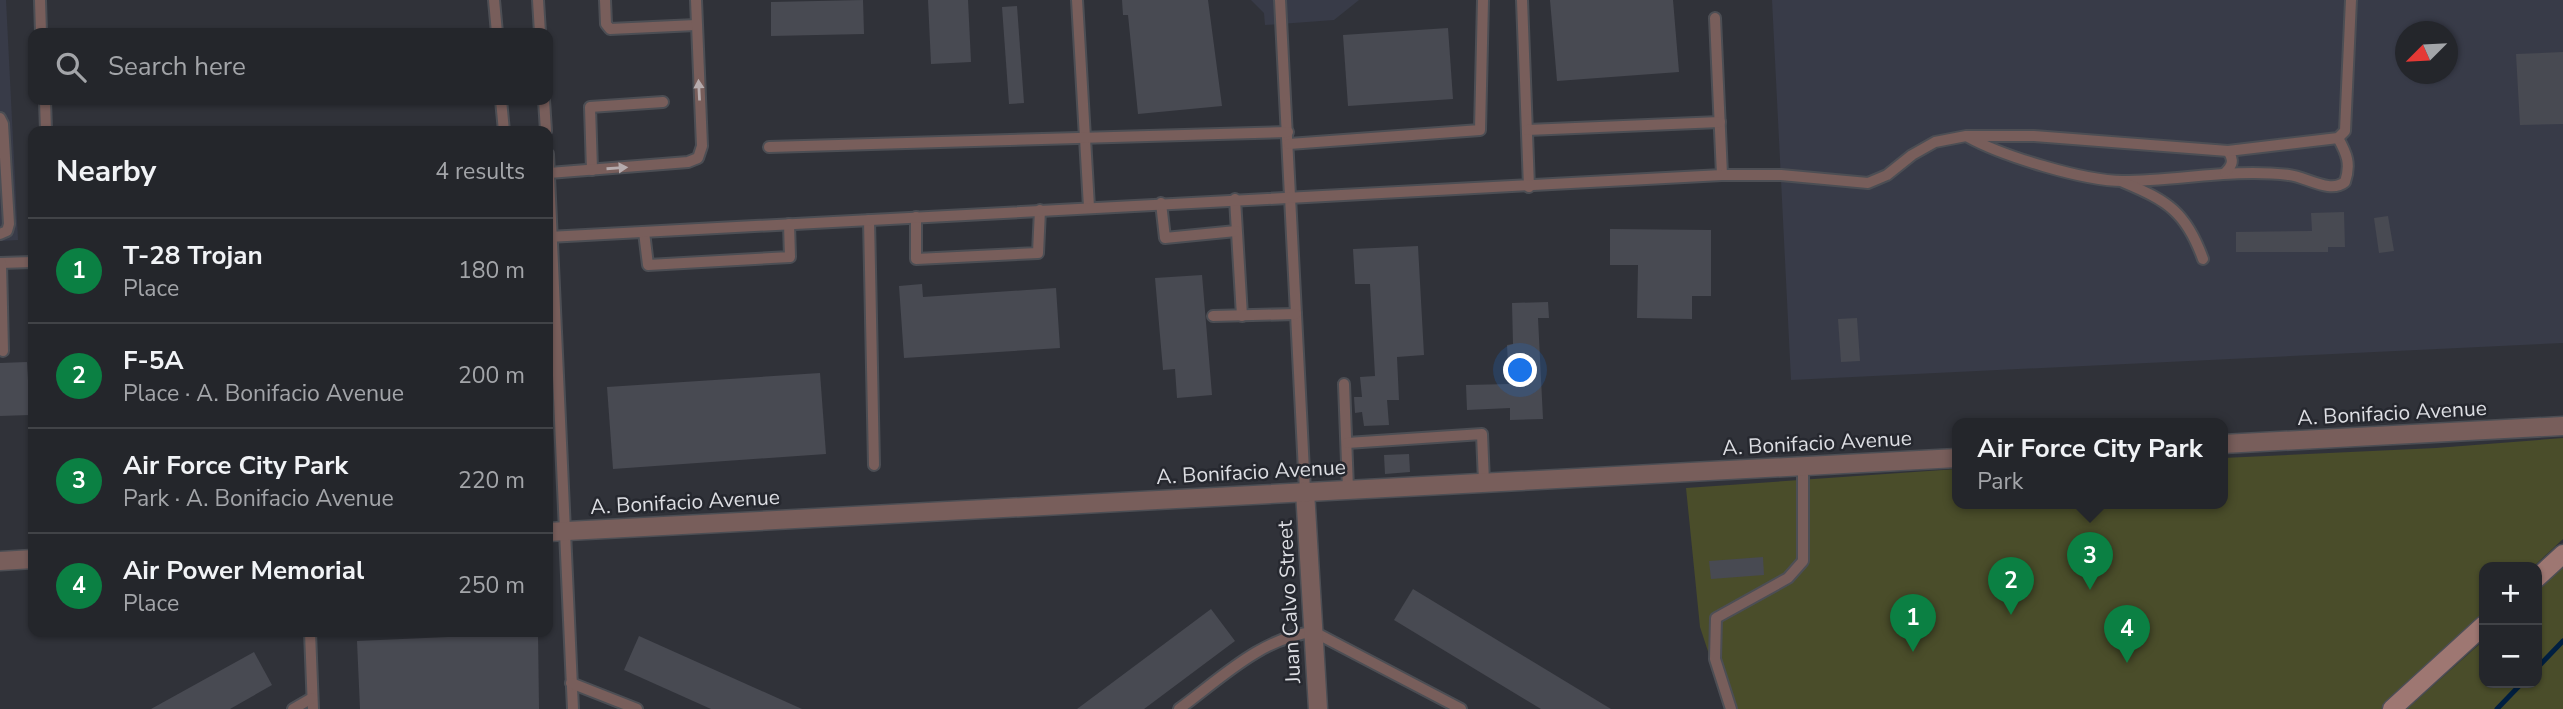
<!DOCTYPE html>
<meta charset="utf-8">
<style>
body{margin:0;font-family:"Nunito Sans",sans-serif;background:#303237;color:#f1f3f6}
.controls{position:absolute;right:21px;bottom:21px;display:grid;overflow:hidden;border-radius:14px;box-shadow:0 2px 5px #0004}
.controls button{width:63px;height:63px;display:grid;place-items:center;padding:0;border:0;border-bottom:2px solid #414347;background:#24262b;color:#f1f3f6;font:35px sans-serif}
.compass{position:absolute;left:2395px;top:21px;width:63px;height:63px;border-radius:50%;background:#24262b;box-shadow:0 2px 5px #0004;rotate:246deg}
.you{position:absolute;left:1521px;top:371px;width:24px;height:24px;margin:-18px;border:5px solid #fff;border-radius:50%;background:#1a73e8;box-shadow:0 0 0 10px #1a73e833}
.badge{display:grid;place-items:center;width:46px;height:46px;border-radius:50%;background:#0b8043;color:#fff;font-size:23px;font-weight:700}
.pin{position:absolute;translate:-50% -58px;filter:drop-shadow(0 2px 4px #0008)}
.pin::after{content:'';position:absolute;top:37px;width:24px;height:21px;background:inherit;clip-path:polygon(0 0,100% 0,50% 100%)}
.popup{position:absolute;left:1952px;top:418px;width:276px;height:91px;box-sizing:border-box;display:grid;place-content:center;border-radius:14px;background:#24262b;filter:drop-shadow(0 2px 5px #0005);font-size:23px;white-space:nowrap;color:#a3a5a9}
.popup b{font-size:26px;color:#f1f3f6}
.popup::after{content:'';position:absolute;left:50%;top:100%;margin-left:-14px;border:14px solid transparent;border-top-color:#24262b}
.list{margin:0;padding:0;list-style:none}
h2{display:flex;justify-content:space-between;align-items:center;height:91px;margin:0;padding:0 28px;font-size:30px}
h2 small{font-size:23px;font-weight:400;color:#a3a5a9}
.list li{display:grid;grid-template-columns:46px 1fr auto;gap:21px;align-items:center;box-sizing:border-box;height:105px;padding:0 28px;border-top:2px solid #414347}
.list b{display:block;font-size:26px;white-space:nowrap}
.list p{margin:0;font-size:23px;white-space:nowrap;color:#a3a5a9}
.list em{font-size:23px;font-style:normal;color:#a3a5a9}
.icon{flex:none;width:38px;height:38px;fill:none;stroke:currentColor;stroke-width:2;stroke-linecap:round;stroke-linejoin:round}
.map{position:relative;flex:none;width:2563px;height:709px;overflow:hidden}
.search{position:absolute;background:#24262b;box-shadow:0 2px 5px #0004;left:28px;top:28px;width:525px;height:77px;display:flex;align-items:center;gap:18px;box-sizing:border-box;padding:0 24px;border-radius:14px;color:#a3a5a9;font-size:26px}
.panel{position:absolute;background:#24262b;box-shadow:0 2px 5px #0004;left:28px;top:126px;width:525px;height:511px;border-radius:14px}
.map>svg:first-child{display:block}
.built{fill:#383b48;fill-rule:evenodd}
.green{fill:#4a4d2a}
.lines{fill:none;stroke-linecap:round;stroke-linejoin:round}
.stream{stroke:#001f41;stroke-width:5}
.building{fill:#484a52}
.lane-casing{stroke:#4c4e54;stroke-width:14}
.street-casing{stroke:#4c4e54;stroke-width:21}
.secondary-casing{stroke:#4c4e54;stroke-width:21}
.lane{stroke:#785e5b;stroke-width:10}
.street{stroke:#785e5b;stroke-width:18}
.secondary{stroke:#9e7772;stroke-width:18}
.oneway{fill:#b5abad}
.labels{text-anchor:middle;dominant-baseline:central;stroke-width:5;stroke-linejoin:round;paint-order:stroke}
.street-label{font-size:21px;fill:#dddee3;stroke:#26282f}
</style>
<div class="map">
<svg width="2563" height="709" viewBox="0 0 2563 709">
<rect width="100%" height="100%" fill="#303239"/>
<!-- built -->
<g class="built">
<path d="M0 0H6L18 240 0 241Z"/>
<path d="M1251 0H1359L1334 20 1265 25 1264 13Z"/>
<path d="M1772 0H2563V343L1791 380ZM2406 32H2448V74H2406Z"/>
</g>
<!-- green -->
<g class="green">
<path d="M2563 438V539L2533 567H2484V613L2381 709H1727L1700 627 1686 488 1957 469V504H2223V458L2436 448Z"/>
<path d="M2563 566V709H2407L2484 640V683H2537V591Z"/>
</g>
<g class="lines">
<!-- stream -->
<g class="stream">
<path d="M2537 668 2563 641"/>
<path d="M2497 709 2522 683"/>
</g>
</g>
<!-- building -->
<g class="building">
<path d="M863 0 864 34 771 36V2Z"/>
<path d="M928 0H968L971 62 931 64Z"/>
<path d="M1122 0H1208L1222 106 1138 114 1128 15H1123Z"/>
<path d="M1550 0H1673L1679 72 1557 81Z"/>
<path d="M1017 6 1024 103 1009 104 1002 7Z"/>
<path d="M1448 28 1453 99 1348 106 1343 35Z"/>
<path d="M2563 52V124L2520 125 2516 54Z"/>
<path d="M2344 212 2345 247H2328V252H2236V232L2312 231 2311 213Z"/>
<path d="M2388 216 2394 251 2379 253 2374 218Z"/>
<path d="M1610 229 1711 230V296H1692V319L1637 318 1638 265H1610Z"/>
<path d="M1418 246 1424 355 1397 357 1399 400H1387L1389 425 1364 426 1362 412 1355 413 1354 397H1362L1360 377 1375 376 1370 284H1355L1353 249Z"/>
<path d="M1202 275 1212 395 1177 398 1175 369 1163 370 1155 278Z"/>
<path d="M922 284 923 297 1056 288 1060 348 904 358 899 286Z"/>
<path d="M1548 302 1549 318H1538L1543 419 1510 420V408L1467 410 1466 385 1509 384 1507 345 1513 344 1512 303Z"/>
<path d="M1857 318 1860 361 1841 362 1838 319Z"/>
<path d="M27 362 30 415 0 416V363Z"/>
<path d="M820 373 826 454 613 469 607 387Z"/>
<path d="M1409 454 1410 472 1385 474 1384 455Z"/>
<path d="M1763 557 1764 575 1711 579 1709 561Z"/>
<path d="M1413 589 1611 709H1541L1394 620Z"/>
<path d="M1211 609 1235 641 1144 709H1077Z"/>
<path d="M538 633 539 709H360L357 641Z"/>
<path d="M639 636 802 709H711L624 670Z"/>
<path d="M254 652 272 685 230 709H151Z"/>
</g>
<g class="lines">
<defs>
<g id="lane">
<path d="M40 0 41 33"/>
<path d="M494 0 497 33"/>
<path d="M538 0 540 33"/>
<path d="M605 0 606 24 610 29 696 25"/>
<path d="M1077 0 1089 207"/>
<path d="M1280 0 1305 491"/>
<path d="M1522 0 1529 187"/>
<path d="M1715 18 1722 175"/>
<path d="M45 100 46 131"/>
<path d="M501 100 504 131"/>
<path d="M544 100 546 131"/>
<path d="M0 118 3 124 9 224 7 231 0 234"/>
<path d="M1527 130 1720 122"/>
<path d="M1968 137C2002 156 2084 181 2123 181 2178 181 2233 168 2289 175 2307 177 2330 194 2345 182 2351 164 2347 154 2338 138"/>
<path d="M1289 144 1480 130 1483 0"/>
<path d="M769 147 1288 132"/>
<path d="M548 154 573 709"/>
<path d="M592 170 590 107 663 102"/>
<path d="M549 173 688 162 698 158 702 146 696 0"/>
<path d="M2225 173C2233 165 2234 160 2228 151"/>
<path d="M2123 182C2168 201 2186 212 2203 259"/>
<path d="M1235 199 1242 316"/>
<path d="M1161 203 1165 238 1236 231"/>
<path d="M916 217V259L1038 253 1040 210"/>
<path d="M869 220 874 465"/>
<path d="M644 232 648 265 790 257 789 224"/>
<path d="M548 237 1722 175H1781L1868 183 1887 175 1912 155 1935 142 1966 136H2034L2228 151 2338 138 2345 131 2351 0"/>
<path d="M0 263 33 262"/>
<path d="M1 263 3 351"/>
<path d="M1213 316 1296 314"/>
<path d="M1344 384 1348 489"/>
<path d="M1347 443 1482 434 1484 482"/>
<path d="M310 632 313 709"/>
<path d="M571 683 637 709"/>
<path d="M293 709 312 698"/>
<path d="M1179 709C1220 679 1262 637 1314 632L1461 709"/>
<path d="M1731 709 1715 659 1716 618 1788 578 1803 561V466"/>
</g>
<g id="street">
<path d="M2223 444 2563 426"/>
<path d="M1305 491 1318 709"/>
<path d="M548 532 1957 458"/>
<path d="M0 561 33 559"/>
</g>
<g id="secondary">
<path d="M2537 578 2563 554"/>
<path d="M2392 709 2484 625"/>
</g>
</defs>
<!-- lane casing -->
<use href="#lane" class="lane-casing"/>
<!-- street casing -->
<use href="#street" class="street-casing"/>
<!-- secondary casing -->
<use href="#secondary" class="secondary-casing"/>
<!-- lane -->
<use href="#lane" class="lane"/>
<!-- street -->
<use href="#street" class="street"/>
<!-- secondary -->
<use href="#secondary" class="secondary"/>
</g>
<!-- one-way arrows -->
<defs><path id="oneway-solid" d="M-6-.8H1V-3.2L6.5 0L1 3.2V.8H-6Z" transform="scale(1.75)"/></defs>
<g class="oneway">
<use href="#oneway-solid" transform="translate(699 90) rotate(-93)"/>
<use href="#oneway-solid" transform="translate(617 168) rotate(-4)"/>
</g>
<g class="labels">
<!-- street labels -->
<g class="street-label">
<text transform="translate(2392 413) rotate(-3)">A. Bonifacio Avenue</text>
<text transform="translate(1817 443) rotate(-3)">A. Bonifacio Avenue</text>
<text transform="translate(1251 472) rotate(-3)">A. Bonifacio Avenue</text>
<text transform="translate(685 502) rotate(-3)">A. Bonifacio Avenue</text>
<text transform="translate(1289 602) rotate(-93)">Juan Calvo Street</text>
</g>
</g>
</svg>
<div class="controls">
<button>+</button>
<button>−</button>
</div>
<svg class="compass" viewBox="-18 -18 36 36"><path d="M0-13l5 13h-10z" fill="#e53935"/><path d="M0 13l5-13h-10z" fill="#a3a5a9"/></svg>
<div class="you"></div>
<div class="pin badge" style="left:1913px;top:652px">1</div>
<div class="pin badge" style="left:2011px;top:615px">2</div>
<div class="pin badge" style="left:2090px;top:590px">3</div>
<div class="popup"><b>Air Force City Park</b>Park</div>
<div class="pin badge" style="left:2127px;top:663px">4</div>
<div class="search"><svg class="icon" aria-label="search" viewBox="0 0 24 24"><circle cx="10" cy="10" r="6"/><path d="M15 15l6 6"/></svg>Search here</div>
<section class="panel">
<h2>Nearby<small>4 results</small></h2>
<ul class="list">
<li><span class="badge">1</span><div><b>T-28 Trojan</b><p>Place</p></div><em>180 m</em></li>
<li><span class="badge">2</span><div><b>F-5A</b><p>Place · A. Bonifacio Avenue</p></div><em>200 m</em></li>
<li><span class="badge">3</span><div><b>Air Force City Park</b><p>Park · A. Bonifacio Avenue</p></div><em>220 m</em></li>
<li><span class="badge">4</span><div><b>Air Power Memorial</b><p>Place</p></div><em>250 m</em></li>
</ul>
</section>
</div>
